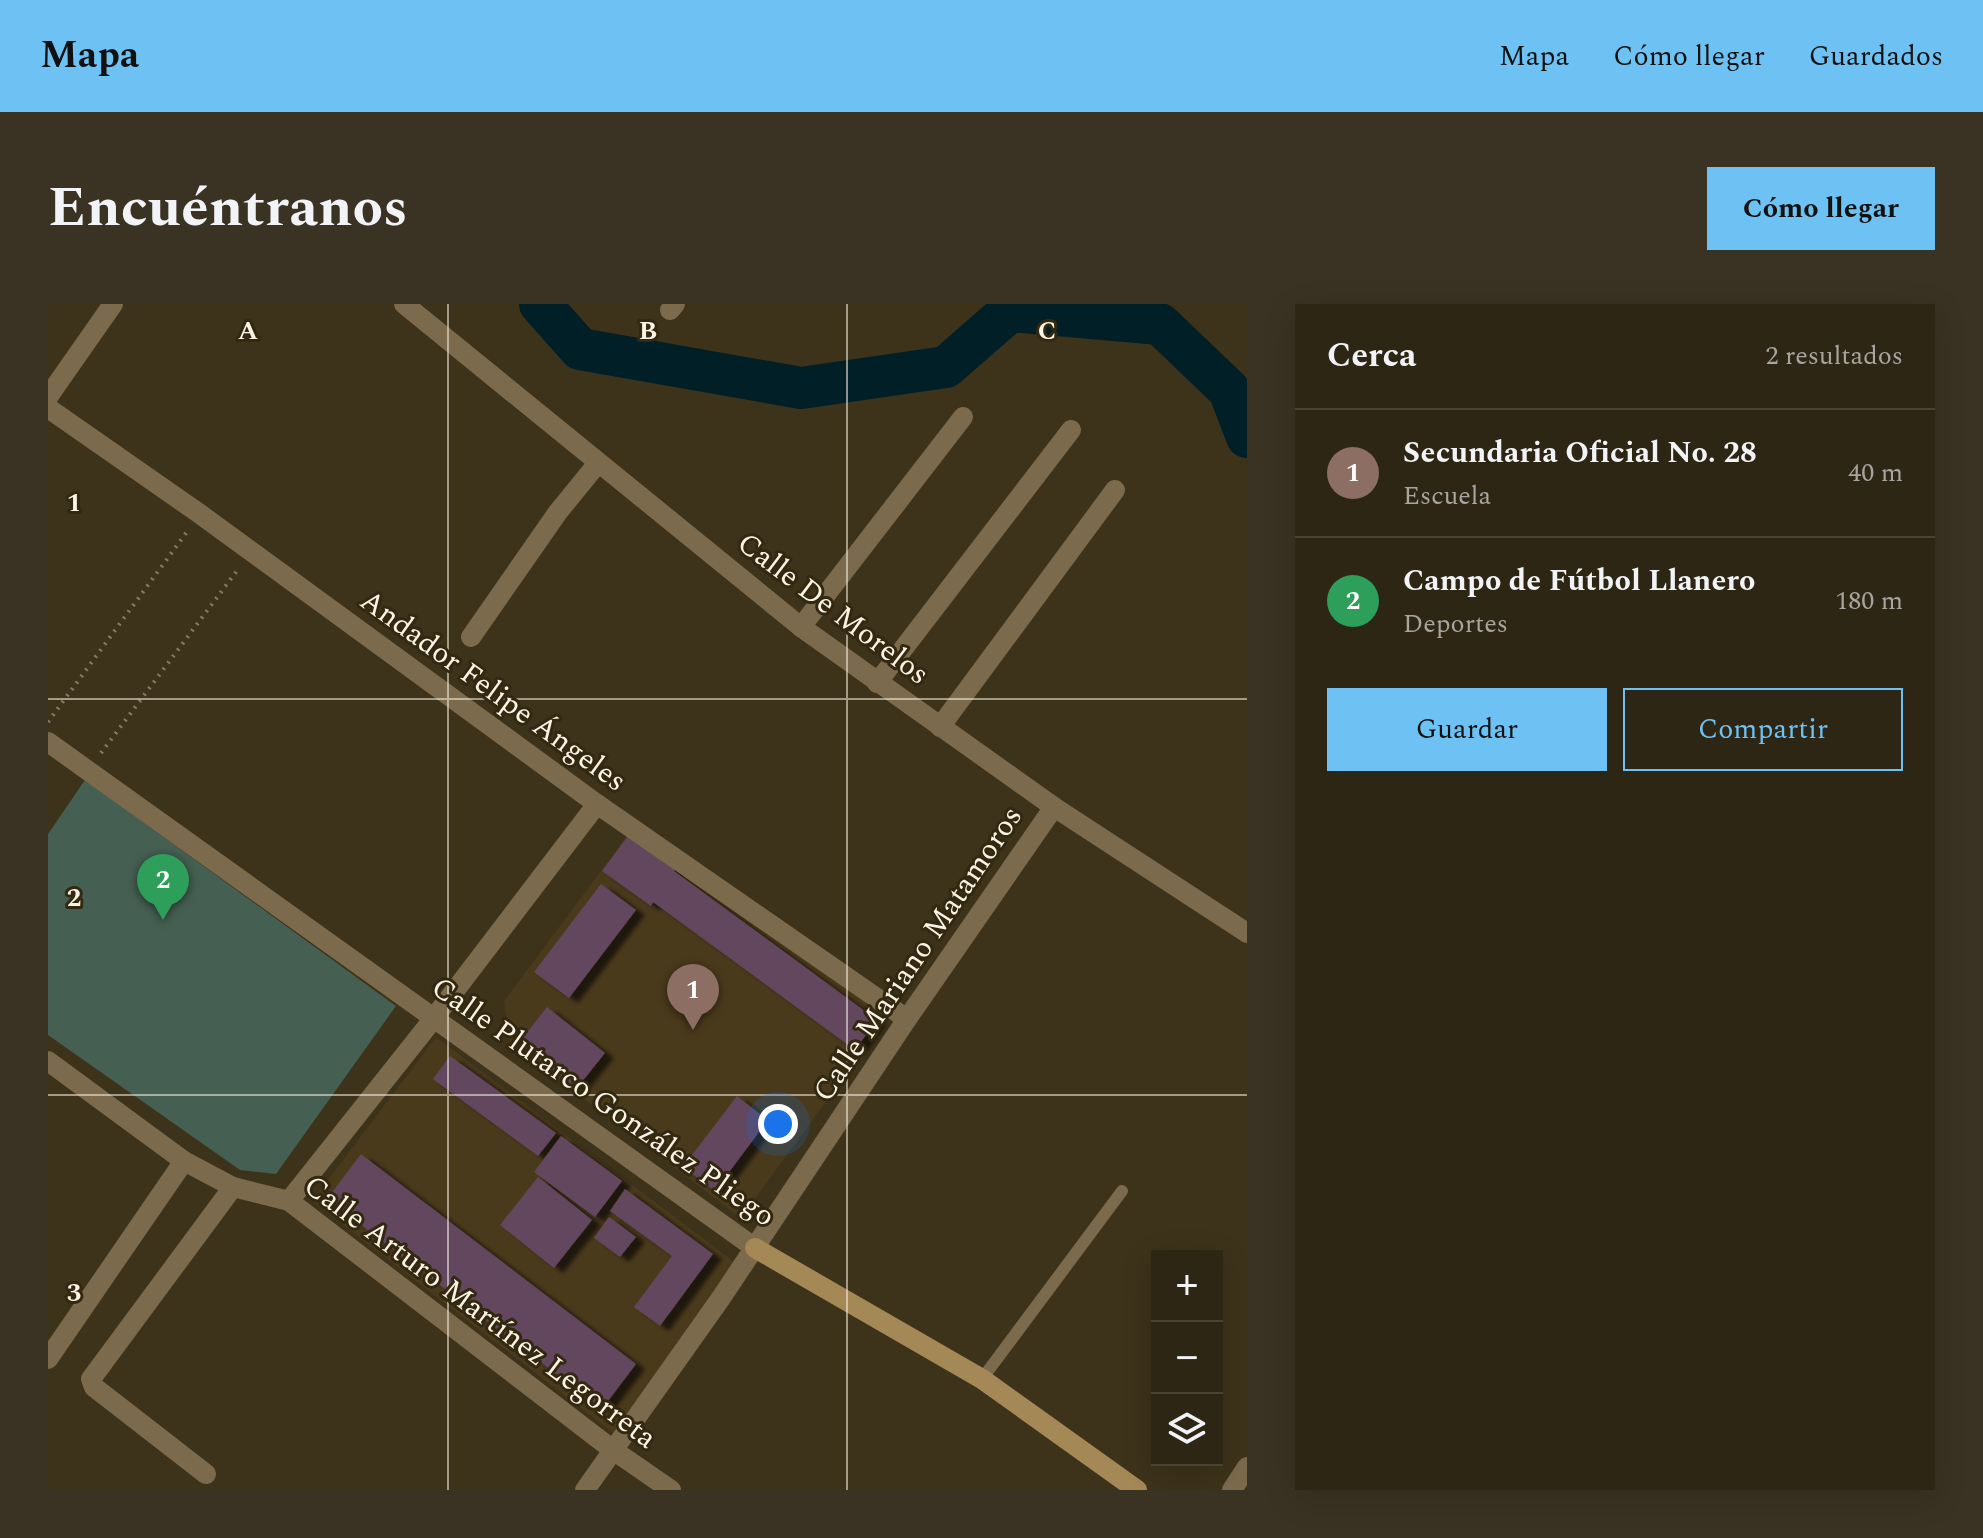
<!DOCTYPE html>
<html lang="es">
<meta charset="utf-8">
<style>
body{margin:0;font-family:Spectral,serif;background:#3a3222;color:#f1f3f6}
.controls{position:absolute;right:24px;bottom:24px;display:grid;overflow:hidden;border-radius:0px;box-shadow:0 8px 32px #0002}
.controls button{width:72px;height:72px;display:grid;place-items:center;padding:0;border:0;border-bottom:2px solid #494334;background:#2e2614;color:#f1f3f6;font:40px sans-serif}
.you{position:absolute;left:730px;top:820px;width:28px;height:28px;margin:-20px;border:6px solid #fff;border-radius:50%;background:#1a73e8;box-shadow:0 0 0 12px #1a73e833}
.badge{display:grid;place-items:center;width:52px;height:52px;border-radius:50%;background:#6ec2f3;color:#fff;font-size:26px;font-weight:700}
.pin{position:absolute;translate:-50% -66px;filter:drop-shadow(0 2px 4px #0008)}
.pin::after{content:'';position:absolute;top:42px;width:28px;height:24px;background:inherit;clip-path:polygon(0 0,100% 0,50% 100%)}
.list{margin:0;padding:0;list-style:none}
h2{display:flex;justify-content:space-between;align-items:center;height:104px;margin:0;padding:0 32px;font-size:34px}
h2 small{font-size:26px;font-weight:400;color:#a7a5a0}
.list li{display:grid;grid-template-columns:52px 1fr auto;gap:24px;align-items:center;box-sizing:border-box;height:128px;padding:0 32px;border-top:2px solid #494334}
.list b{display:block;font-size:30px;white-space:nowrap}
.list p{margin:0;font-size:26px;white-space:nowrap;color:#a7a5a0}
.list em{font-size:26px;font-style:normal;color:#a7a5a0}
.actions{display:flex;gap:16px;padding:24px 32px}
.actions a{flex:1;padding:18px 0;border:2px solid #6ec2f3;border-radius:0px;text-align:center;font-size:28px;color:#6ec2f3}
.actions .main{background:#6ec2f3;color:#111}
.icon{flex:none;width:44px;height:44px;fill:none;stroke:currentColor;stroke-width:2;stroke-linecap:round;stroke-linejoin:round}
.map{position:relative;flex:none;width:1199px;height:1186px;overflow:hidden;border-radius:0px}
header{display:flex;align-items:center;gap:48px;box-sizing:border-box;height:112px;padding:0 40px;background:#6ec2f3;color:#111}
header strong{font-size:38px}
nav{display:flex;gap:44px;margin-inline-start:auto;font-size:28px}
.intro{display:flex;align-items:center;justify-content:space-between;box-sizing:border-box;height:192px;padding:0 48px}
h1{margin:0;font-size:56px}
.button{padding:20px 36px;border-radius:0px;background:#6ec2f3;color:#111;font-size:28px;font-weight:700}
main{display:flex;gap:48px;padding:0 48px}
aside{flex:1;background:#2e2614;border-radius:0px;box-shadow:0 8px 32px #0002}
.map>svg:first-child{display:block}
.built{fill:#4a3a1c}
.green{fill:#455f52}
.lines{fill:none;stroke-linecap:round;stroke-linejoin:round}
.river{stroke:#001f27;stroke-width:42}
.building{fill:#62475f;filter:url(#shadow)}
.path{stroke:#857b67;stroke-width:4;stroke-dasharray:2 6;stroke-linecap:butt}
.lane{stroke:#7b6a4b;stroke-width:12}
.street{stroke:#7b6a4b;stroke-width:20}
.secondary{stroke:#a48856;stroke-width:20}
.grid{fill:none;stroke:#fbf3e5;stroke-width:2;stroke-opacity:0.55}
.labels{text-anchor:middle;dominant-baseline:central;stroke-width:6;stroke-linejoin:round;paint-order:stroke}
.street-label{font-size:30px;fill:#fbf3e5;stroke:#332810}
.grid-label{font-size:26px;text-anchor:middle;font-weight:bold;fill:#fbf3e5;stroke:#332810;stroke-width:6;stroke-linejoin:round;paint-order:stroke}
</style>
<header>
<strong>Mapa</strong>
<nav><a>Mapa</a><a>Cómo llegar</a><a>Guardados</a></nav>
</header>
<div class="intro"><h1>Encuéntranos</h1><a class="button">Cómo llegar</a></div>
<main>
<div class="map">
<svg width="1199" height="1186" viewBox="0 0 1199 1186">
<defs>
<filter id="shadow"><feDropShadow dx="9" dy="5" stdDeviation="2" flood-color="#0009"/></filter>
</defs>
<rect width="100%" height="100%" fill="#3d321a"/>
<!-- built -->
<g class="built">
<path d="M584 525 840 712 693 914 462 739 456 697Z"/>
<path d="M388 733 690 961 565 1129 264 897Z"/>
</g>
<!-- green -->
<path class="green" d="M37 476 348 702 228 870 192 866 0 731V530Z"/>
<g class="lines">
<!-- river -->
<path class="river" d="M492 0 532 45 753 84 898 63 962 7 1112 20 1181 86 1199 133"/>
</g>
<!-- building -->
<g class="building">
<path d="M583 528 630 562 626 567 829 716 807 746 605 598 603 602 554 567Z"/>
<path d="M553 580 588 606 521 694 486 668Z"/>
<path d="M499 703 557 749 529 784 471 739Z"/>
<path d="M402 752 508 829 490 852 385 775Z"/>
<path d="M689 792 720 816 667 887 635 863Z"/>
<path d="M513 832 574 877 547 913 486 868Z"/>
<path d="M313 850 588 1060 554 1105 279 895Z"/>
<path d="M490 873 544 916 506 964 452 921Z"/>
<path d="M577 885 665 950 612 1022 586 1003 624 952 562 907Z"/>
<path d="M561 913 588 933 572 953 546 934Z"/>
</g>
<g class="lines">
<!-- path -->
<g class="path">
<path d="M0 418 141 225"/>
<path d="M53 449 191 264"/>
</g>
<!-- lane -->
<path class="lane" d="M934 1075 1074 887"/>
<!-- street -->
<g class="street">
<path d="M356 0 753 323 1006 503 1199 629"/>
<path d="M622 6 627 0"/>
<path d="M0 93 65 0"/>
<path d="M0 104 152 210 549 500 859 715"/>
<path d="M753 323 915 113"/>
<path d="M423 333 510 208 550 159"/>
<path d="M829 379 1023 126"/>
<path d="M892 423 1067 186"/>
<path d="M0 438 707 944"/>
<path d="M0 757 136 857 185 883 241 897 565 1146 623 1186"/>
<path d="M241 897 386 714 549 500"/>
<path d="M0 1055 136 857"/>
<path d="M158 1170 46 1083 43 1075 185 883"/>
<path d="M537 1186 673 994 859 715 1006 503"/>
<path d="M1184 1186 1199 1163"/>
</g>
<!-- secondary -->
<path class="secondary" d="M707 944 934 1075 1089 1186"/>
</g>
<!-- grid -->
<path class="grid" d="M400 0V1186M799 0V1186M0 395H1199M0 791H1199"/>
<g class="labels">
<!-- street labels -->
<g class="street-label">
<text transform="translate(785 305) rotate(37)">Calle De Morelos</text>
<text transform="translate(445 387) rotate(36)">Andador Felipe Ángeles</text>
<text transform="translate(870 650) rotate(-56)">Calle Mariano Matamoros</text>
<text transform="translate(555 798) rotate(35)">Calle Plutarco González Pliego</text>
<text transform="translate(432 1008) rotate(37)">Calle Arturo Martínez Legorreta</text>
</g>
</g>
<g class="grid-label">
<text x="200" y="35">A</text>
<text x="600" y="35">B</text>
<text x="999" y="35">C</text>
<text x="26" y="207">1</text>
<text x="26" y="602">2</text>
<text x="26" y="997">3</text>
</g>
</svg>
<div class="controls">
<button>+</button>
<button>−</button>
<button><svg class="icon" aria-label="layers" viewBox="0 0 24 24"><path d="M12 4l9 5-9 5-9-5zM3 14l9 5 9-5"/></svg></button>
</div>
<div class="you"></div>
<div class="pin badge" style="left:645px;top:726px;background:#8d6e63">1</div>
<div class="pin badge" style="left:115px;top:616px;background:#2e9e5b">2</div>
</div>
<aside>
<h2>Cerca<small>2 resultados</small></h2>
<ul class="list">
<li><span class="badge" style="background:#8d6e63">1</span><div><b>Secundaria Oficial No. 28</b><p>Escuela</p></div><em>40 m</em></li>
<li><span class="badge" style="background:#2e9e5b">2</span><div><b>Campo de Fútbol Llanero</b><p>Deportes</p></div><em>180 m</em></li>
</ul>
<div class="actions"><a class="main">Guardar</a><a>Compartir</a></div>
</aside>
</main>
